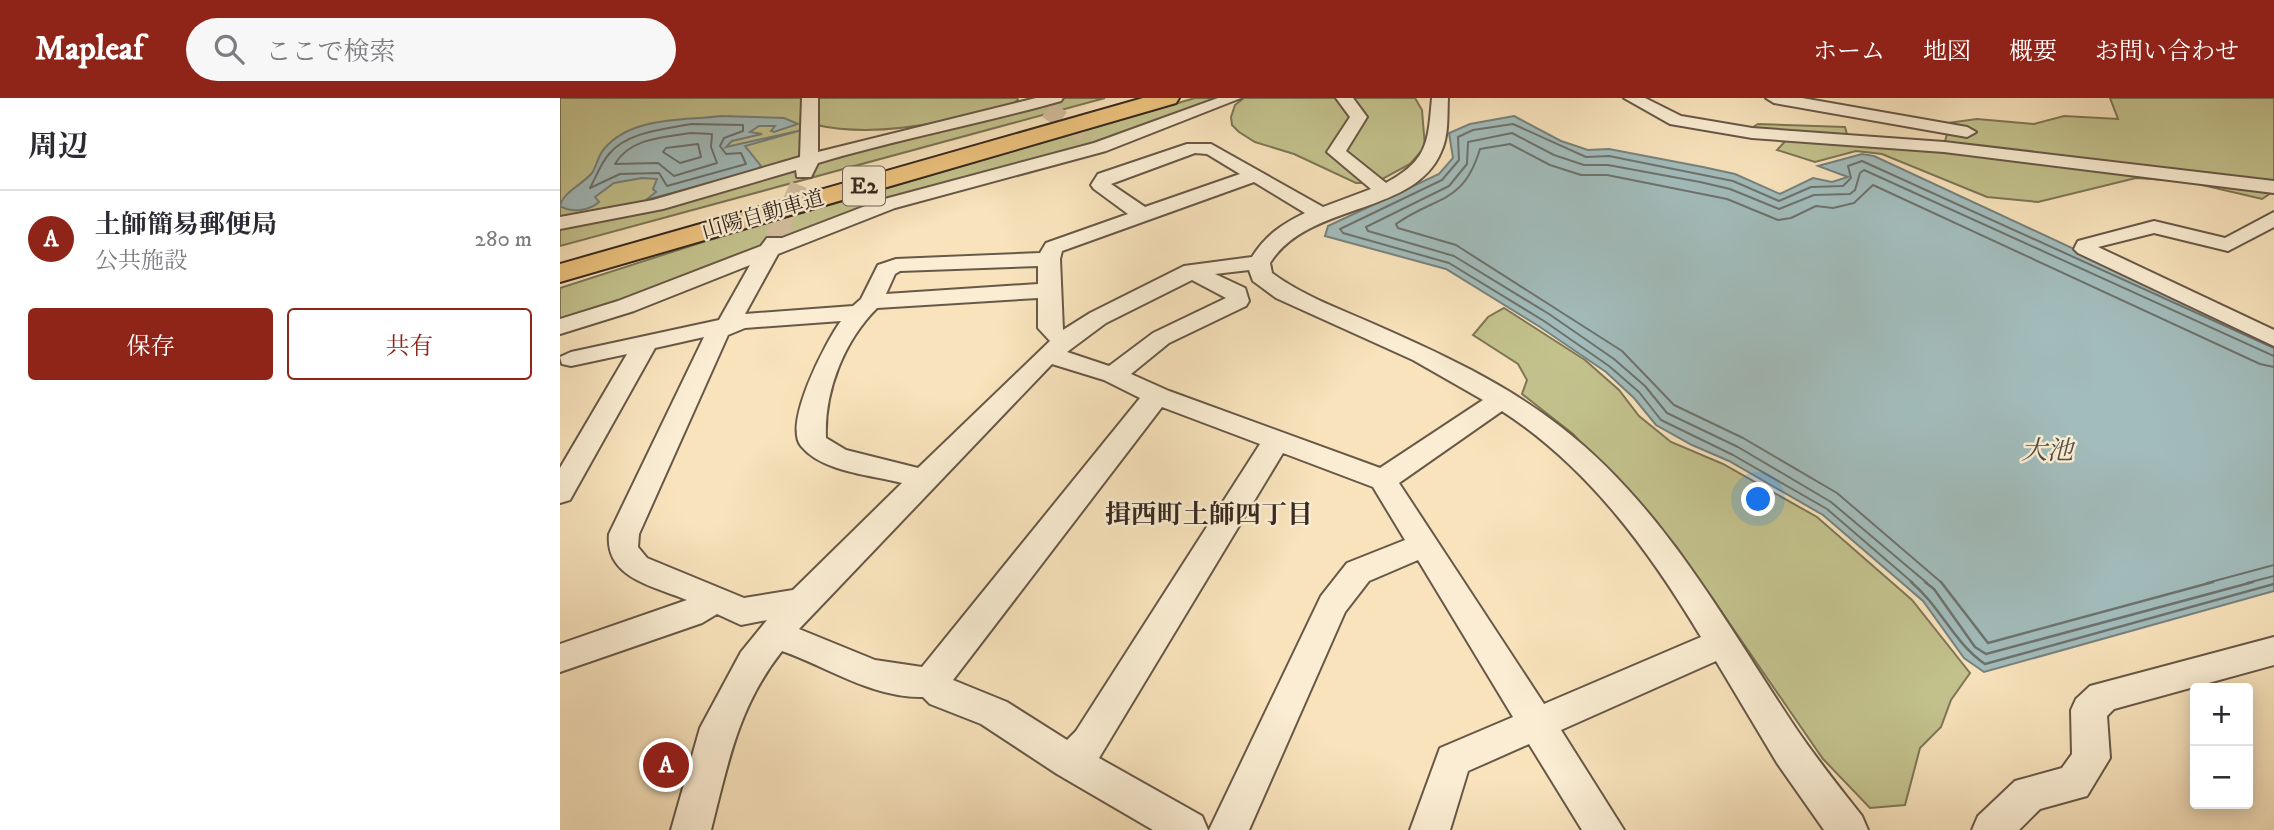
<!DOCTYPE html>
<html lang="ja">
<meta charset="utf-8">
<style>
body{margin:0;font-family:"IM FELL DW Pica","Noto Serif JP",serif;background:#f7f7f7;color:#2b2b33}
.controls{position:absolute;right:21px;bottom:21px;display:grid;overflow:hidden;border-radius:7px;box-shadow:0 4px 18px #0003}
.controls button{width:63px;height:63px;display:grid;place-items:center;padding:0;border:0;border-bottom:2px solid #e1e1e2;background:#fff;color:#2b2b33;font:35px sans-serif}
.you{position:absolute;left:1199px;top:402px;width:24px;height:24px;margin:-18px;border:5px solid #fff;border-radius:50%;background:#1a73e8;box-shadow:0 0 0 10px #1a73e833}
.badge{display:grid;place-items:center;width:46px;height:46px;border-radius:50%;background:#8f2418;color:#fff;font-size:23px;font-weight:700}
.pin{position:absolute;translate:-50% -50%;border:4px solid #fff;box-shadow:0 2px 7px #0006}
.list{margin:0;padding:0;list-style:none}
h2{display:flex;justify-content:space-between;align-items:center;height:91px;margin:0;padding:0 28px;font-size:30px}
h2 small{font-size:23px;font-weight:400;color:#7c7c81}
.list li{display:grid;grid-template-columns:46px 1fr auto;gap:21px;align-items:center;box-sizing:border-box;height:98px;padding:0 28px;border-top:2px solid #e1e1e2}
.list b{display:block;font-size:26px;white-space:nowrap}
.list p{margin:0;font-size:23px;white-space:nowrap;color:#7c7c81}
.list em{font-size:23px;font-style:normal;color:#7c7c81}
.actions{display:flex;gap:14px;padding:21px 28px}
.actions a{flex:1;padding:16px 0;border:2px solid #8f2418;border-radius:7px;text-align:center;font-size:24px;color:#8f2418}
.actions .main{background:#8f2418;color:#fff}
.icon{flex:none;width:38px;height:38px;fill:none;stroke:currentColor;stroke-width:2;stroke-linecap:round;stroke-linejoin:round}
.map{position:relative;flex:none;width:1714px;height:732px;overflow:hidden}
header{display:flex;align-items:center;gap:42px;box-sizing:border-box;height:98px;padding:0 35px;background:#8f2418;color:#fff}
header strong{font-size:33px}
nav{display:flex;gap:38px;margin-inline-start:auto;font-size:24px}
.search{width:490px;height:63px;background:#f7f7f7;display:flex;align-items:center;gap:18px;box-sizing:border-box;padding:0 24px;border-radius:38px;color:#7c7c81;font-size:26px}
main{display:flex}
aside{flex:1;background:#fff}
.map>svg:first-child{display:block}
.green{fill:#c3c28d;stroke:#7e7656;stroke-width:2}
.water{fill:#a2bcbb;stroke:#78817d;stroke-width:2}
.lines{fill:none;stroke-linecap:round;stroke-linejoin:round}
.shore-far1{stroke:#6d726e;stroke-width:2}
.shore{stroke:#6d726e;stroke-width:2.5}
.minor-tunnel-far1{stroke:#d2be9d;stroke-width:18;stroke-dasharray:18 9;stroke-linecap:butt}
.minor-tunnel{stroke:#d2be9d;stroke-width:23;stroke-dasharray:23 11;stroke-linecap:butt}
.minor-casing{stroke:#685847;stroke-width:4}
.highway-casing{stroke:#382920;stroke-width:4}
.minor{fill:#faedd3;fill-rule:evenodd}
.highway{fill:#ecc27e;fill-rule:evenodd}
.labels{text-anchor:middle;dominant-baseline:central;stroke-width:5;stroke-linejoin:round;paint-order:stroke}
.far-street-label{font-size:21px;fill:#382920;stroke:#faedd3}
.shield{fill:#faedd3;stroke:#726456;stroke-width:2}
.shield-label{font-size:23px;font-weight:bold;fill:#382920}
.water-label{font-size:26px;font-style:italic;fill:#524e47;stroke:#faedd3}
.neighbourhood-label{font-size:26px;font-weight:bold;fill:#382920;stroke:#faedd3}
</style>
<header>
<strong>Mapleaf</strong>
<div class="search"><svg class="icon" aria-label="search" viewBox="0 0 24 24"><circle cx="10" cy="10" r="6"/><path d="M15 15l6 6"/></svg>ここで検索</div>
<nav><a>ホーム</a><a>地図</a><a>概要</a><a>お問い合わせ</a></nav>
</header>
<main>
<aside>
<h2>周辺<small></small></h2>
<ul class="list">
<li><span class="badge">A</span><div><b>土師簡易郵便局</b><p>公共施設</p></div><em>280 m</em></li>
</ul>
<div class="actions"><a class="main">保存</a><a>共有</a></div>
</aside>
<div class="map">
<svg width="1714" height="732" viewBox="0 0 1714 732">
<rect width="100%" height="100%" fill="#f8e3bc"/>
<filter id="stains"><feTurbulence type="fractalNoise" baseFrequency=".00286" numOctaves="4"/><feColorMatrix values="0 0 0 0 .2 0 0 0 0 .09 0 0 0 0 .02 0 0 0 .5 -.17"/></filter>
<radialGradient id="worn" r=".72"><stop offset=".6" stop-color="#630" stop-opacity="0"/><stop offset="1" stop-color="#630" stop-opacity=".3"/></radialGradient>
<!-- green -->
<g class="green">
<path d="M0 0H457L458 2C450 9 437 10 427 13 374 27 311 39 256 27L243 59 89 105 0 119Z"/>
<path d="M501 0H545L0 148V128L235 72 237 77 257 63 479 10Z"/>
<path d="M635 0H667L531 47 237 137 225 135 206 141 200 151 0 226V190L143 144Z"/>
<path d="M684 0H855L862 12 865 49 850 66 815 85H796L734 56 695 44 679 34 672 27 671 19 675 7Z"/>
<path d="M1550 0H1714V93L1702 101 1625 83 1576 80 1478 104 1427 99 1322 56 1296 53 1255 64 1217 52 1231 37 1188 32 1198 26 1285 29 1288 40 1384 46 1389 30 1387 25 1417 21 1474 26 1504 18 1558 21Z"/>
<path d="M944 210 1025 262 1059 292 1079 318 1111 344 1163 366 1257 419 1352 502 1410 575 1391 602 1381 629 1360 650 1345 707 1310 710 1263 661 1116 448 1013 336 962 296 967 282 958 266 913 237 928 219Z"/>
</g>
<!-- water -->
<g class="water">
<path d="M161 18 224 20 238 26 214 34 211 33 215 28H199L190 34 202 36 172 43 166 49 242 32 185 48 201 68 197 72 86 102 96 94 93 91 97 81 82 80 54 85 35 99 39 104C29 113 12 115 0 108 3 94 23 86 32 75 37 67 38 58 44 51 72 18 123 23 161 18Z"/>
<path d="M954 18 1001 43 1028 52 1049 51 1143 69 1175 76 1220 96 1253 80 1272 84 1288 79 1258 68 1302 56 1314 58 1714 244V493L1424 574 1404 560 1363 503 1263 417 1169 363 1132 347 1096 327 1074 300 1046 274 980 229 886 171 765 138 768 128 879 76 893 60 889 35 910 26Z"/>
</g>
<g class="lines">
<!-- shore-far1 -->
<g class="shore-far1">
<path d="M131 26 183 27V33L164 40 160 48 166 56 181 55 186 66 107 88 99 75 60 76 30 90C36 79 41 65 49 56 67 34 105 31 131 26Z"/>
<path d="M131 35 152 36 151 49 157 65 114 78 98 65 55 66C70 40 104 39 131 35Z"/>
<path d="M138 46 141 59 120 65 103 54 106 50Z"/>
<path d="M1353 485 1267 411 1173 357 1101 322 1079 294 1049 268 984 223 889 165 783 135 780 131 882 82 899 62 898 39 913 32 953 26 1026 59 1049 58 1173 83 1219 103 1251 89 1283 88 1291 80 1288 68 1302 63 1714 250"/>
<path d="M1367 485 1271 404 1178 349 1107 315 1085 288 1054 261 989 216 894 158 808 133 806 129 889 88 907 66 908 44 952 35 994 57 1024 67H1048L1140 84 1170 91 1219 111 1254 97 1290 96 1295 92 1300 75 1304 72 1714 258"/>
<path d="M1382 485 1277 395 1183 340 1114 307 1062 253 896 147 838 130 836 126C877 97 903 107 920 51L950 46 990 67 1021 77H1047L1167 101 1218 122 1231 120 1256 108 1273 110 1294 105 1313 87 1700 266 1714 269"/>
<path d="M1647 485 1714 467"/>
<path d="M1687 485 1714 478"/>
</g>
<!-- shore -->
<g class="shore">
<path d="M1351 484C1380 508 1394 545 1425 566L1714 486"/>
<path d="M1365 484 1374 491 1415 549 1426 556 1693 484"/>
<path d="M1381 484 1428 545 1653 484"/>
</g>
<!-- minor-tunnel-far1 -->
<g class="minor-tunnel-far1">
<path d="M487 11 533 43"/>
<path d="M221 128 244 75"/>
</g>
<!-- minor-tunnel -->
<path class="minor-tunnel" d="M216 140 222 126"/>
<defs>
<g id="minor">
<path d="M242 0H258V54L476 0H503L501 3C420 26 338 41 258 65L251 79H237L236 72 103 111 0 131V119L93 102 240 59Z"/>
<path d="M658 0H681L546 53 335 110 218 156 185 216 293 208 301 201 318 167 336 161 480 155 486 145 568 116 534 91 531 87 538 76 627 46H651L763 109 811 91 767 54 790 19 776 0H793L807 19 786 53 826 85C868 62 868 45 872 0H888C887 18 889 37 881 54 854 118 748 104 710 165L712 175C743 198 780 211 816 227 880 255 946 286 1001 329 1103 408 1165 524 1235 629 1256 660 1279 689 1302 718L1308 732H1264L1217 665 1156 563 1001 632 1064 732H1022L969 646 908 673 890 732H850L880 650 953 619 858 462 809 483 785 514 689 732H649L761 498 787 465 845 442 813 389 723 355 539 660 642 718 648 732H593L497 676 421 626 370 606 363 599C312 600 268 569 222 553 178 609 168 665 151 732H111L140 630 181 554 207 522 181 527 157 516 142 525 0 574V546L127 502C93 488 45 480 49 436L144 239 95 250 10 402 0 405V370L67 256 11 268 2 266 0 259 11 254 159 222 190 167 74 213 0 236V221L58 203 201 148 207 140H222L321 102 534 45ZM635 55 647 56 680 76 585 109 551 86ZM694 84 745 115C722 126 706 137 692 159L624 168 530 215 503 232 500 161 502 153ZM478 168V186L326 196 335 176 340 173ZM689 172 693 183 716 200 853 262 923 302 820 370 609 293 571 276 609 245 686 208 689 203 685 190 655 176ZM632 182 666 200 593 235 549 268 507 254 546 225ZM478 200V230L490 243 358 370 286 352 266 340C264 293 284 243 317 210ZM281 223C266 243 223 326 241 348 262 374 312 377 342 385L233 492 184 500 87 460 78 449 79 436 168 237 185 230ZM492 266 544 282 580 300 362 569 315 562 239 531ZM602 309 700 346 516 633 507 642 447 604 393 582ZM942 313C1028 369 1089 452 1141 539L984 606 839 385Z"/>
<path d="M1064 0H1085L1121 18 1192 30 1384 44 1714 83V95L1384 54 1192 40 1110 26Z"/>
<path d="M1206 0H1242L1407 29 1416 34 1407 39 1214 5Z"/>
<path d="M1714 114V129L1668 153 1594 135 1538 149 1714 232V248L1518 155 1514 151 1518 143 1594 123 1665 140Z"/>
<path d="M1714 539V567L1554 611 1547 618 1550 660 1527 698 1480 711 1459 732H1412L1418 718 1455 683 1502 670 1512 656 1511 612 1516 601 1530 588Z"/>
</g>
<path id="highway" d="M583 0H619L616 5 0 184V166Z"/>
</defs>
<!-- minor casing -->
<use href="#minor" class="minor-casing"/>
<!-- highway casing -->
<use href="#highway" class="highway-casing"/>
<!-- minor -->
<use href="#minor" class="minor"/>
<!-- highway -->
<use href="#highway" class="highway"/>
</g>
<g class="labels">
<!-- far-street labels -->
<g class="far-street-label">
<text transform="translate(203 117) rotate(-16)">山陽自動車道</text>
</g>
<!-- shield labels -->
<rect class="shield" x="283" y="68.5" width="42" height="39" rx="5"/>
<g class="shield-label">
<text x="304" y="88">E2</text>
</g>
<!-- water labels -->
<g class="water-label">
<text x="1487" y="353">大池</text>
</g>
<!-- neighbourhood labels -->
<g class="neighbourhood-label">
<text x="649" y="417">揖西町土師四丁目</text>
</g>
</g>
<rect width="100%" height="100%" filter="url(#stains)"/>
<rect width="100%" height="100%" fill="url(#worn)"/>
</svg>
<div class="controls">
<button>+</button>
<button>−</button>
</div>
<div class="you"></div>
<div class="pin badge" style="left:106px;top:667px">A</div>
</div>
</main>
